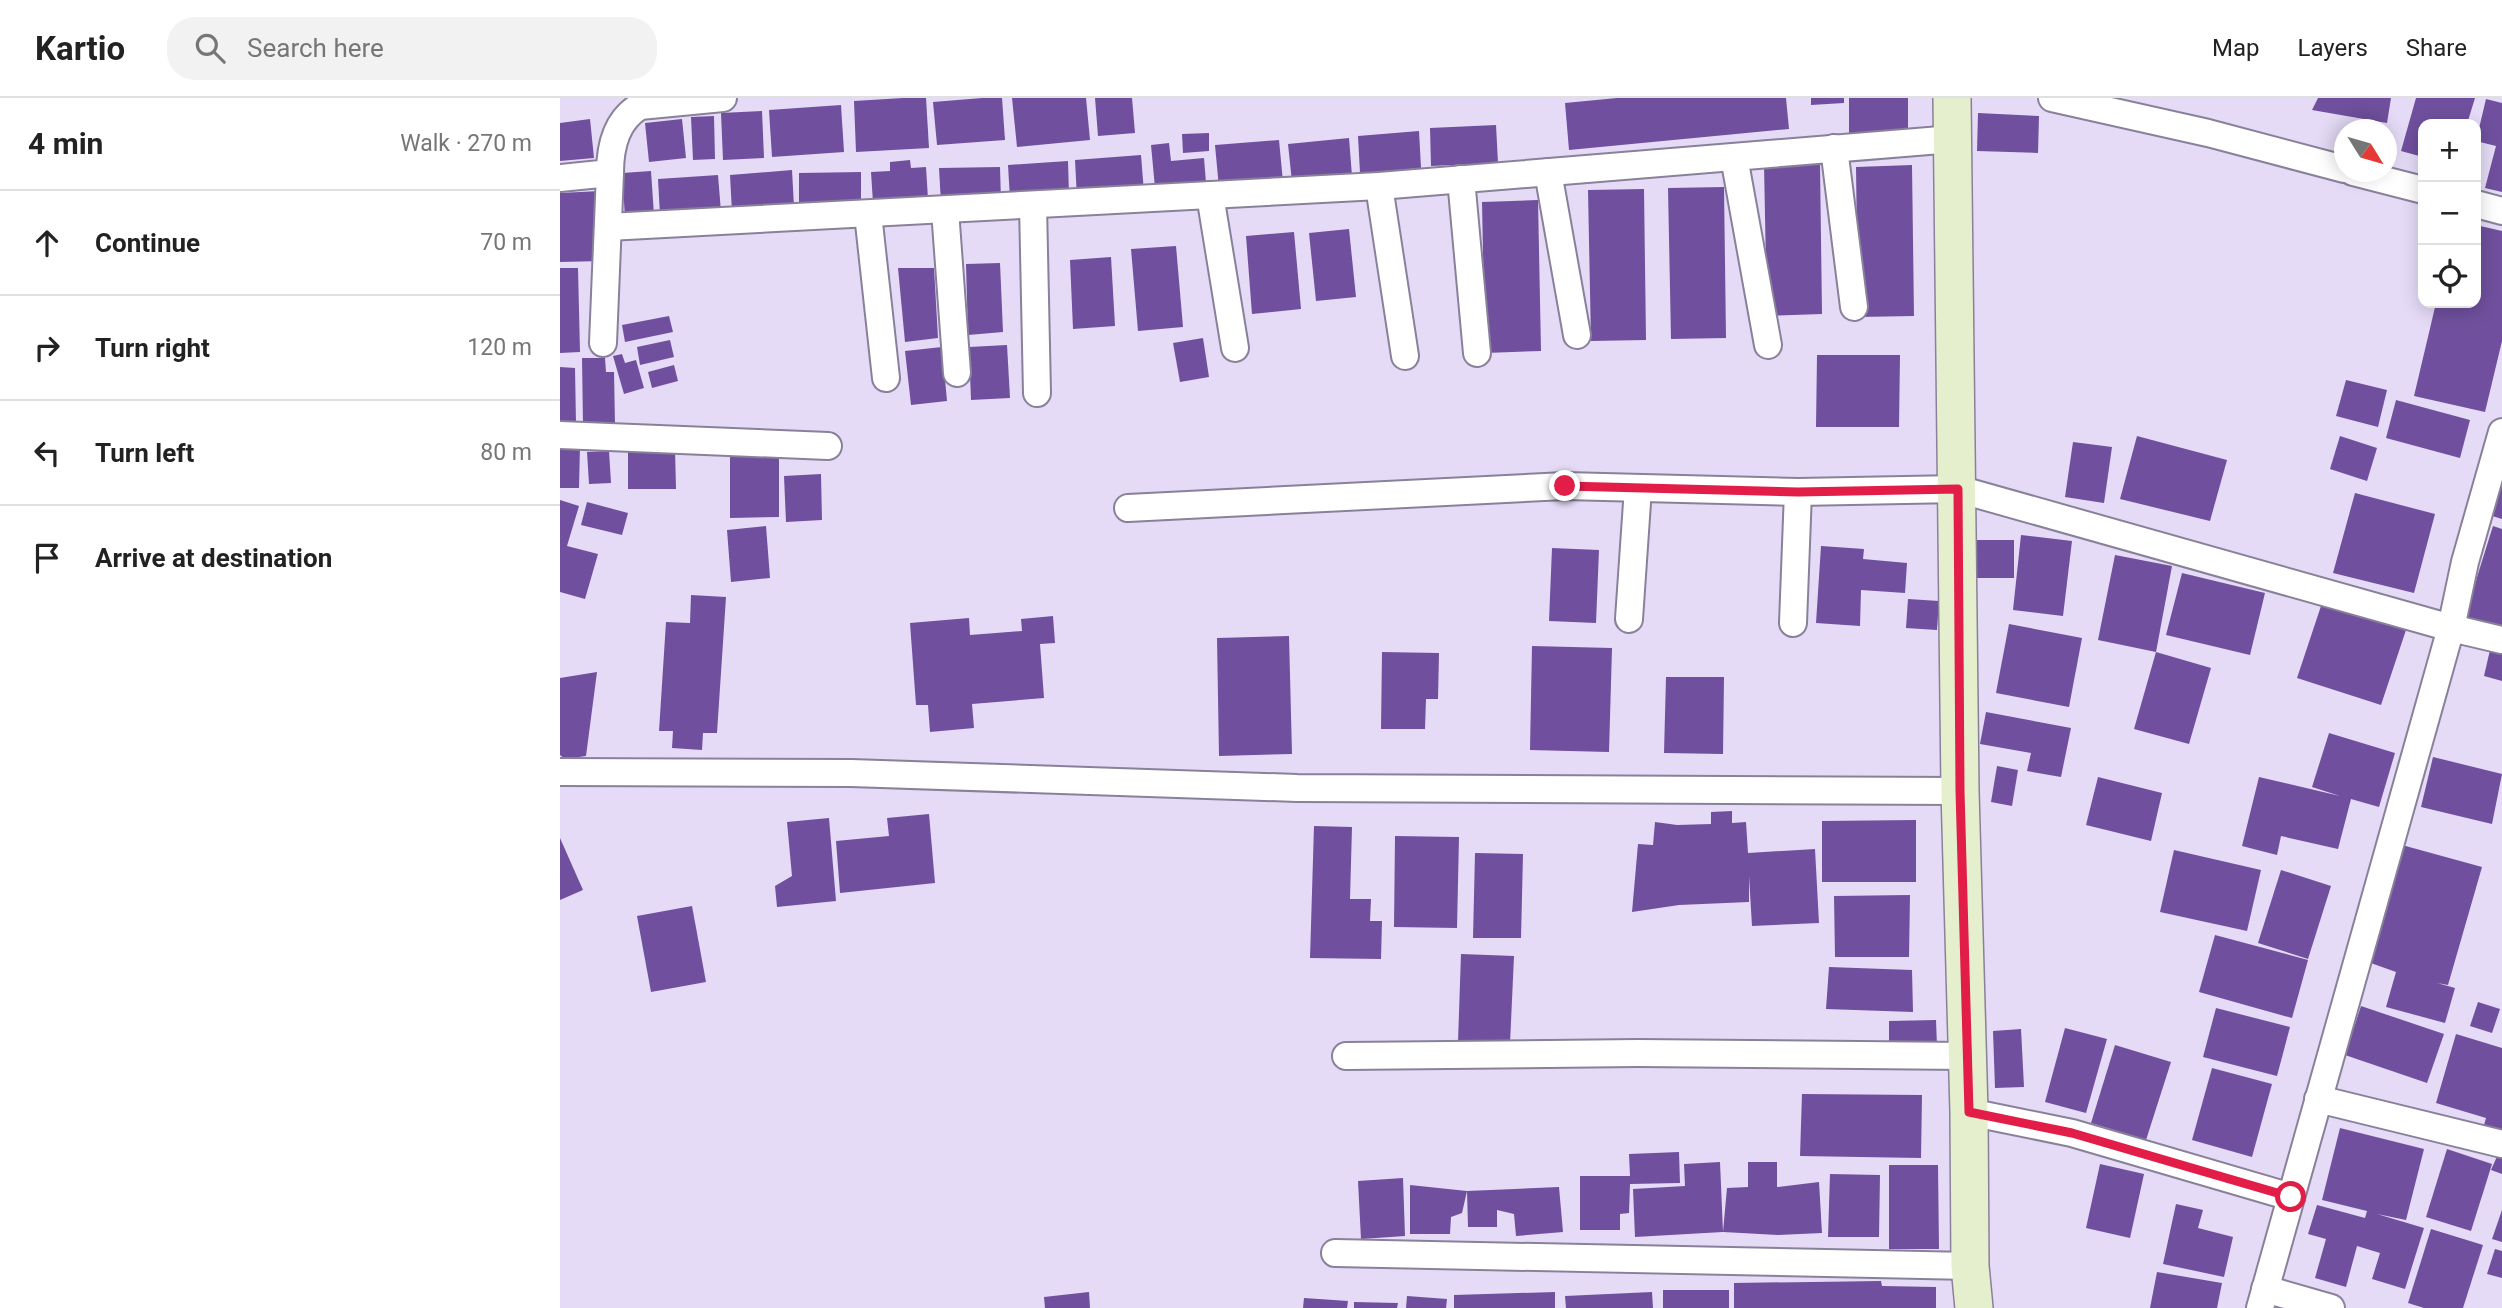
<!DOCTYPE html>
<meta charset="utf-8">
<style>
body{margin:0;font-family:Roboto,sans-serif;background:#f2f2f2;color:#222}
.controls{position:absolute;right:21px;top:21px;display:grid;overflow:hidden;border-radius:14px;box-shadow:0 4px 18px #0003}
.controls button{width:63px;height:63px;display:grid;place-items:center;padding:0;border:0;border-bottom:2px solid #e0e0e0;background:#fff;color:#222;font:35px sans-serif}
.compass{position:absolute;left:1774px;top:21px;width:63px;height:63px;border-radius:50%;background:#fff;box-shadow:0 4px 18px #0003;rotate:127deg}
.stop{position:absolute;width:21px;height:21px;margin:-16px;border:5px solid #e11d48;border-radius:50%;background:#fff}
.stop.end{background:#e11d48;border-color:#fff;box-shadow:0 2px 7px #0008}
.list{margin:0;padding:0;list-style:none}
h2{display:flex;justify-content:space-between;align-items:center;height:91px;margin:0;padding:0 28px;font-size:30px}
h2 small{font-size:23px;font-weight:400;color:#767676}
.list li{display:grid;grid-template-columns:46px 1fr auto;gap:21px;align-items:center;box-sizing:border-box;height:105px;padding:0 28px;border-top:2px solid #e0e0e0}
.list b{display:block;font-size:26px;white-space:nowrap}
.list em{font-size:23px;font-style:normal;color:#767676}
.icon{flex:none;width:38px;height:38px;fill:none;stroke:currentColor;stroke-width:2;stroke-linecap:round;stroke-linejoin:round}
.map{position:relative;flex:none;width:1942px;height:1210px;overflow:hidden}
header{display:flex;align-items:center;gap:42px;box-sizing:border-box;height:98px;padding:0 35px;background:#fff;border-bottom:2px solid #e0e0e0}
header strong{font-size:33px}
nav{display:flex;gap:38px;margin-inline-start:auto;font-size:24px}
.search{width:490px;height:63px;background:#f2f2f2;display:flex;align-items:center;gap:18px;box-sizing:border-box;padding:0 24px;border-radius:28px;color:#767676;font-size:26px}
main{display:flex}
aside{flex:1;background:#fff}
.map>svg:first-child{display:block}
.building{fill:#70509e}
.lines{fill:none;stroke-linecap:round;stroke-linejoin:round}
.street-casing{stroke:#898099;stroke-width:30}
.secondary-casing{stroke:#898099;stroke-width:40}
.street{stroke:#fff;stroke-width:26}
.secondary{stroke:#e5efce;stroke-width:37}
.route{stroke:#e11d48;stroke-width:9}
</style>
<header>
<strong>Kartio</strong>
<div class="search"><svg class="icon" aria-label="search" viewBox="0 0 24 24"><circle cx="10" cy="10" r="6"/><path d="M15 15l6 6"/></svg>Search here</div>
<nav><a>Map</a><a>Layers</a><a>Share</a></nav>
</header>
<main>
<aside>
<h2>4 min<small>Walk · 270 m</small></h2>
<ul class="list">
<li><svg class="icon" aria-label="ahead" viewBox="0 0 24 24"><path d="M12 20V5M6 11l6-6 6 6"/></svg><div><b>Continue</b></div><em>70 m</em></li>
<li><svg class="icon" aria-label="right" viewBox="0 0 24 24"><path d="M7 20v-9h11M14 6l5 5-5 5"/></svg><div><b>Turn right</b></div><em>120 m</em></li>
<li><svg class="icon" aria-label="left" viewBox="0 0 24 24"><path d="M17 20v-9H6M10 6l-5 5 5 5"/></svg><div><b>Turn left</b></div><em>80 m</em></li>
<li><svg class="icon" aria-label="arrive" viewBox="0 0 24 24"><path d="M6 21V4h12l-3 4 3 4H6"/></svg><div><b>Arrive at destination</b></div></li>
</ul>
</aside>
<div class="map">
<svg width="1942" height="1210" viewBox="0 0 1942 1210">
<rect width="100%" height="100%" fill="#e5dbf7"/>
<!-- building -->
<g class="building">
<path d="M343 0H366L369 50 296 54 294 3Z"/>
<path d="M422 0H442L445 42 377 47 373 4Z"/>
<path d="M452 0H526L530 42 457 49Z"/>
<path d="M535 0H572L575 35 538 38Z"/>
<path d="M1057 0H1226L1229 31 1009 52 1005 5Z"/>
<path d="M1251 0H1284V5L1251 7Z"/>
<path d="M1289 0H1348V35L1289 36Z"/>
<path d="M1758 0H1831L1827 25 1752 12Z"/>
<path d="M1856 0H1915L1907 26H1863V59L1841 53Z"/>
<path d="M1926 1 1942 5V94L1925 90 1936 48 1916 43Z"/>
<path d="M281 7 284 54 212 59 209 12Z"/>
<path d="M202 13 204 60 163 62 161 15Z"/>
<path d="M1418 15 1479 18 1478 55 1417 53Z"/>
<path d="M154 18 155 61 133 62 131 19Z"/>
<path d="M30 21 34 60 0 63V25Z"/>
<path d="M122 21 126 60 89 64 85 25Z"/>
<path d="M936 27 938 65 871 68 870 30Z"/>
<path d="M859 33 861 70 800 75 798 38Z"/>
<path d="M649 35V53L623 55 622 36Z"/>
<path d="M789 40 792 78 732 84 728 46Z"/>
<path d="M719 42 723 84 659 90 655 47Z"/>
<path d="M609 45 611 63 644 60 646 85 595 90 591 47Z"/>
<path d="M581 57 584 95 517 100 515 62Z"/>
<path d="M350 62 351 70 366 69 368 101 313 105 311 74 330 73V64Z"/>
<path d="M508 63 509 97 450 101 448 67Z"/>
<path d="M1260 65 1262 216 1207 218 1204 67Z"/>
<path d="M1352 67 1354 218 1298 219 1296 69Z"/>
<path d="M440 69 441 103 381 105 379 70Z"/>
<path d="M232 72 234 109 172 114 170 77Z"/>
<path d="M91 73 94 117 65 119 62 75Z"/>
<path d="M301 74V107L239 109V75Z"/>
<path d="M158 77 161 114 100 117 98 81Z"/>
<path d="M1164 89 1166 240 1111 241 1108 90Z"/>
<path d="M1084 91 1086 242 1031 243 1028 92Z"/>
<path d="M40 93 42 163 0 164V95Z"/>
<path d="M978 102 981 253 925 255 922 104Z"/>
<path d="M1916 127 1942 133V243L1925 314 1854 298 1876 205H1916Z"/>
<path d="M789 131 796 199 756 203 749 135Z"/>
<path d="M734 134 741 211 692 216 686 138Z"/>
<path d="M616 148 623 229 578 233 571 151Z"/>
<path d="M551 159 555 228 513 231 510 162Z"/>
<path d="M440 165 443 234 408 237 406 166Z"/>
<path d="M0 170H18L20 254 0 255Z"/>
<path d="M338 170H374L378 240 345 244Z"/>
<path d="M109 218 113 234 65 244 62 227Z"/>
<path d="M643 240 649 279 620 284 613 245Z"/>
<path d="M110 242 114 259 80 267 77 249Z"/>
<path d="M447 247 450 300 411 302 409 249Z"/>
<path d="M382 249 387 303 351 307 345 253Z"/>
<path d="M62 256 65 265 76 262 84 290 64 296 53 258Z"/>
<path d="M1257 257H1340L1339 329H1256Z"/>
<path d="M22 260H45L46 274H54L55 327H23Z"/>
<path d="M114 267 118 283 92 290 88 274Z"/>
<path d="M0 269 15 270 16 326 0 327Z"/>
<path d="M1786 282 1827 292 1818 329 1776 318Z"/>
<path d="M1836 302 1910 322 1900 360 1826 340Z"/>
<path d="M1577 338 1667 362 1650 423 1560 401Z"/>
<path d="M1780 338 1817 350 1807 383 1770 371Z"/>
<path d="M1513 344 1552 349 1544 405 1505 399Z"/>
<path d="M0 348H20L19 390H0Z"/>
<path d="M219 348V419L170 420V349Z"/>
<path d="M68 351H115L116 391H68Z"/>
<path d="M49 353 51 385 29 386 27 354Z"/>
<path d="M1942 372V421L1929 417Z"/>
<path d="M261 376 262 422 226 424 224 378Z"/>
<path d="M1795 395 1875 416 1854 495 1773 475Z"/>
<path d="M0 402 19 408 7 448 38 456 25 501 0 494Z"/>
<path d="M27 404 68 415 62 437 21 427Z"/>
<path d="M206 428 210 480 171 484 167 432Z"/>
<path d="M1933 428 1942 431V531L1904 521Z"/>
<path d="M1461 437 1512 443 1503 518 1453 512Z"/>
<path d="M1414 442H1454V480H1413Z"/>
<path d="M1261 448 1304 451 1303 461 1347 465 1345 495 1301 492 1300 528 1256 525Z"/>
<path d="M992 450 1039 452 1036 525 989 523Z"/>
<path d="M1555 457 1612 468 1596 554 1538 542Z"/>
<path d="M1622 475 1705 495 1690 557 1606 537Z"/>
<path d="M131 497 166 499 157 635H143L142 652 112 650 113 633H99L106 524 130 525Z"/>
<path d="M1348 501 1379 503 1377 532 1346 530Z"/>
<path d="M1762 505 1846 532 1821 607 1737 580Z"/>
<path d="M493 518 495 545 480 546 484 600 412 606 414 630 370 634 368 607H356L350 525 409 520 410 537 462 533 461 521Z"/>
<path d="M1449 526 1522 540 1509 609 1436 595Z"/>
<path d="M729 538 732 656 659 658 657 540Z"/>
<path d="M972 548 1052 550 1049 654 970 652Z"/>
<path d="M1930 552 1942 554V583L1924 578Z"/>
<path d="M822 554 879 555 878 601H866L865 631H821Z"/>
<path d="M1596 554 1651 570 1629 646 1574 631Z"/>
<path d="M37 574 26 658 5 661 0 657V580Z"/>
<path d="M1106 579H1164L1163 656 1104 655Z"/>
<path d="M1426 614 1511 630 1501 679 1467 673 1471 655 1420 646Z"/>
<path d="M1769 635 1835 655 1819 709 1791 701 1778 751 1721 738 1717 757 1682 748 1699 679 1780 698 1752 689Z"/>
<path d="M1873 659 1942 676 1932 726 1861 709Z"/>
<path d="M1437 668 1458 672 1452 708 1431 704Z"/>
<path d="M1538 679 1602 695 1591 743 1526 727Z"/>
<path d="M1172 713V725L1186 724 1188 755 1255 751 1259 825 1192 828 1189 778V804L1119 807 1072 814 1078 746 1093 747 1095 724 1117 727 1151 726V714Z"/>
<path d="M369 716 375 785 280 795 276 743 329 738 327 720Z"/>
<path d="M269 720 276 803 217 809 215 788 232 778 227 724Z"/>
<path d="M1356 722V784H1262V723Z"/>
<path d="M754 728 792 729 790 801H811L810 823H822L821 861 750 860Z"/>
<path d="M835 738 899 739 897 830 834 829Z"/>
<path d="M0 740 23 792 0 802Z"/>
<path d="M1842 747 1922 769 1888 887 1877 885 1895 890 1885 925 1826 909 1836 874 1808 864Z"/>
<path d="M1614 752 1701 772 1687 833 1600 814Z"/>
<path d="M915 755 963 756 961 840H913Z"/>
<path d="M1721 772 1771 788 1748 861 1698 845Z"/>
<path d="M1350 797 1349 859H1275L1274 798Z"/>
<path d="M132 808 146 884 91 894 77 818Z"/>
<path d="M1655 837 1748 862 1732 920 1639 894Z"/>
<path d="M901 856 954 858 950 946 898 944Z"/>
<path d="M1269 869 1352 872 1353 914 1266 911Z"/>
<path d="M1918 904 1940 911 1932 935 1910 928Z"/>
<path d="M1801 908 1884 936 1867 985 1785 957Z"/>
<path d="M1656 910 1730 929 1717 978 1643 959Z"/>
<path d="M1376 922 1377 949 1329 950V923Z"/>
<path d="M1505 930 1547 941 1526 1015 1485 1004Z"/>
<path d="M1461 931 1464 989 1435 990 1433 933Z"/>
<path d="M1896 936 1942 950V1032L1924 1027 1926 1020 1876 1005Z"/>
<path d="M1555 947 1611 964 1586 1042 1531 1025Z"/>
<path d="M1652 970 1712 986 1692 1059 1632 1042Z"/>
<path d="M1242 996 1362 997 1361 1060 1240 1058Z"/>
<path d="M1780 1030 1864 1051 1846 1122 1817 1116 1864 1130 1845 1191 1812 1181 1820 1155 1797 1148 1786 1189 1755 1180 1766 1141 1748 1136 1757 1107 1805 1120 1807 1113 1762 1102Z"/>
<path d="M1887 1051 1932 1066 1911 1133 1866 1119Z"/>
<path d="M1119 1054 1120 1085 1070 1086 1069 1115 1060 1116V1132H1020V1078H1070L1069 1056Z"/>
<path d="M1939 1054 1942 1056V1076L1931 1072Z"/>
<path d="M1160 1064 1163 1134 1167 1090 1188 1089V1064H1217V1089L1259 1084 1262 1135 1218 1137 1163 1134 1075 1139 1073 1091 1125 1088 1124 1066Z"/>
<path d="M1540 1066 1584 1076 1570 1140 1526 1130Z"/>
<path d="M1329 1067H1378L1379 1151H1329Z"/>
<path d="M1270 1076 1320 1077 1319 1139H1268Z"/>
<path d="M843 1080 845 1138 801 1141 798 1083Z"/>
<path d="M850 1087 907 1093 902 1115 891 1119 890 1136H850Z"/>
<path d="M999 1089 1003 1134 956 1138 954 1116 937 1112V1129H908L907 1093Z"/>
<path d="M1616 1106 1643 1112 1638 1130 1673 1139 1664 1179 1603 1166Z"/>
<path d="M1942 1112V1144L1932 1141Z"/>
<path d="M1871 1131 1923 1147 1903 1210H1864L1848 1205Z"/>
<path d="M1935 1151 1942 1153V1180L1927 1176Z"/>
<path d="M1597 1174 1662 1185 1657 1210H1590Z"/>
<path d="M1321 1183 1322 1188 1376 1189V1210H1174V1185Z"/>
<rect x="1103" y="1192" width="66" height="18"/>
<path d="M529 1194 530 1210H485L484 1199Z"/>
<path d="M995 1194V1210H894V1197Z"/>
<path d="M1092 1194 1093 1210H1006L1005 1198Z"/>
<path d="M847 1198 887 1201 886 1210H846Z"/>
<path d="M744 1200 788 1203 787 1210H743Z"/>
<path d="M794 1204 838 1205 837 1210H794Z"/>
</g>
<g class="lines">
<defs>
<g id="street">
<path d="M1492 0 1648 35 1784 71"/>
<path d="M1274 50 1294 209"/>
<path d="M1174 59 1208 247"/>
<path d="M988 74 1017 237"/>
<path d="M1793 74 1863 92"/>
<path d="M0 80 50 75C50 48 56 22 80 8L163 0"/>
<path d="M901 81 917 255"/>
<path d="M819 88 845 258"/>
<path d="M650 97 675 250"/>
<path d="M1916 106 1942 113"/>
<path d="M473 107 477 295"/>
<path d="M385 112 397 275"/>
<path d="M308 116 326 280"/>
<path d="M48 129 819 88 1393 41"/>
<path d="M43 245 50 75"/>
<path d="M0 337 268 348"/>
<path d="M568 410 1005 388 1238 394 1398 391 1891 530 1942 542"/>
<path d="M1069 521 1078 390"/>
<path d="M1233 525 1238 394"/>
<path d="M0 674 291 675 737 690 1400 693"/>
<path d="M786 958 1078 955 1407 958"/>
<path d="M1758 1001 1942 1046"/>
<path d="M1409 1014 1512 1035 1731 1099"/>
<path d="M775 1155 1410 1168"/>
<path d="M1705 1191 1771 1210"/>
<path d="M1700 1210 1891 530 1905 464 1942 334"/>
</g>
<path id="secondary" d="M1392 0 1400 693 1409 1014 1410 1168 1414 1210"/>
</defs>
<!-- street casing -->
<use href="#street" class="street-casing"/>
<!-- secondary casing -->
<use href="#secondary" class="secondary-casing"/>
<!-- street -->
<use href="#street" class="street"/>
<!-- secondary -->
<use href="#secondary" class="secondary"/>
</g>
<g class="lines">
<!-- route -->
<path class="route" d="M1005 388 1238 394 1398 391 1400 693 1409 1014 1512 1035 1731 1099"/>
</g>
</svg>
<div class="controls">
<button>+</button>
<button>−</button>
<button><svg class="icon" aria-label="locate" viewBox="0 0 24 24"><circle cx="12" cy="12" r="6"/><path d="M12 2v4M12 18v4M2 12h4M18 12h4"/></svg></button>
</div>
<svg class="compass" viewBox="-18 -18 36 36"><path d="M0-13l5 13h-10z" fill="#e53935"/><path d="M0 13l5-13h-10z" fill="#767676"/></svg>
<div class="stop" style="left:1731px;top:1099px"></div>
<div class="stop end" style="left:1005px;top:388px"></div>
</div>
</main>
